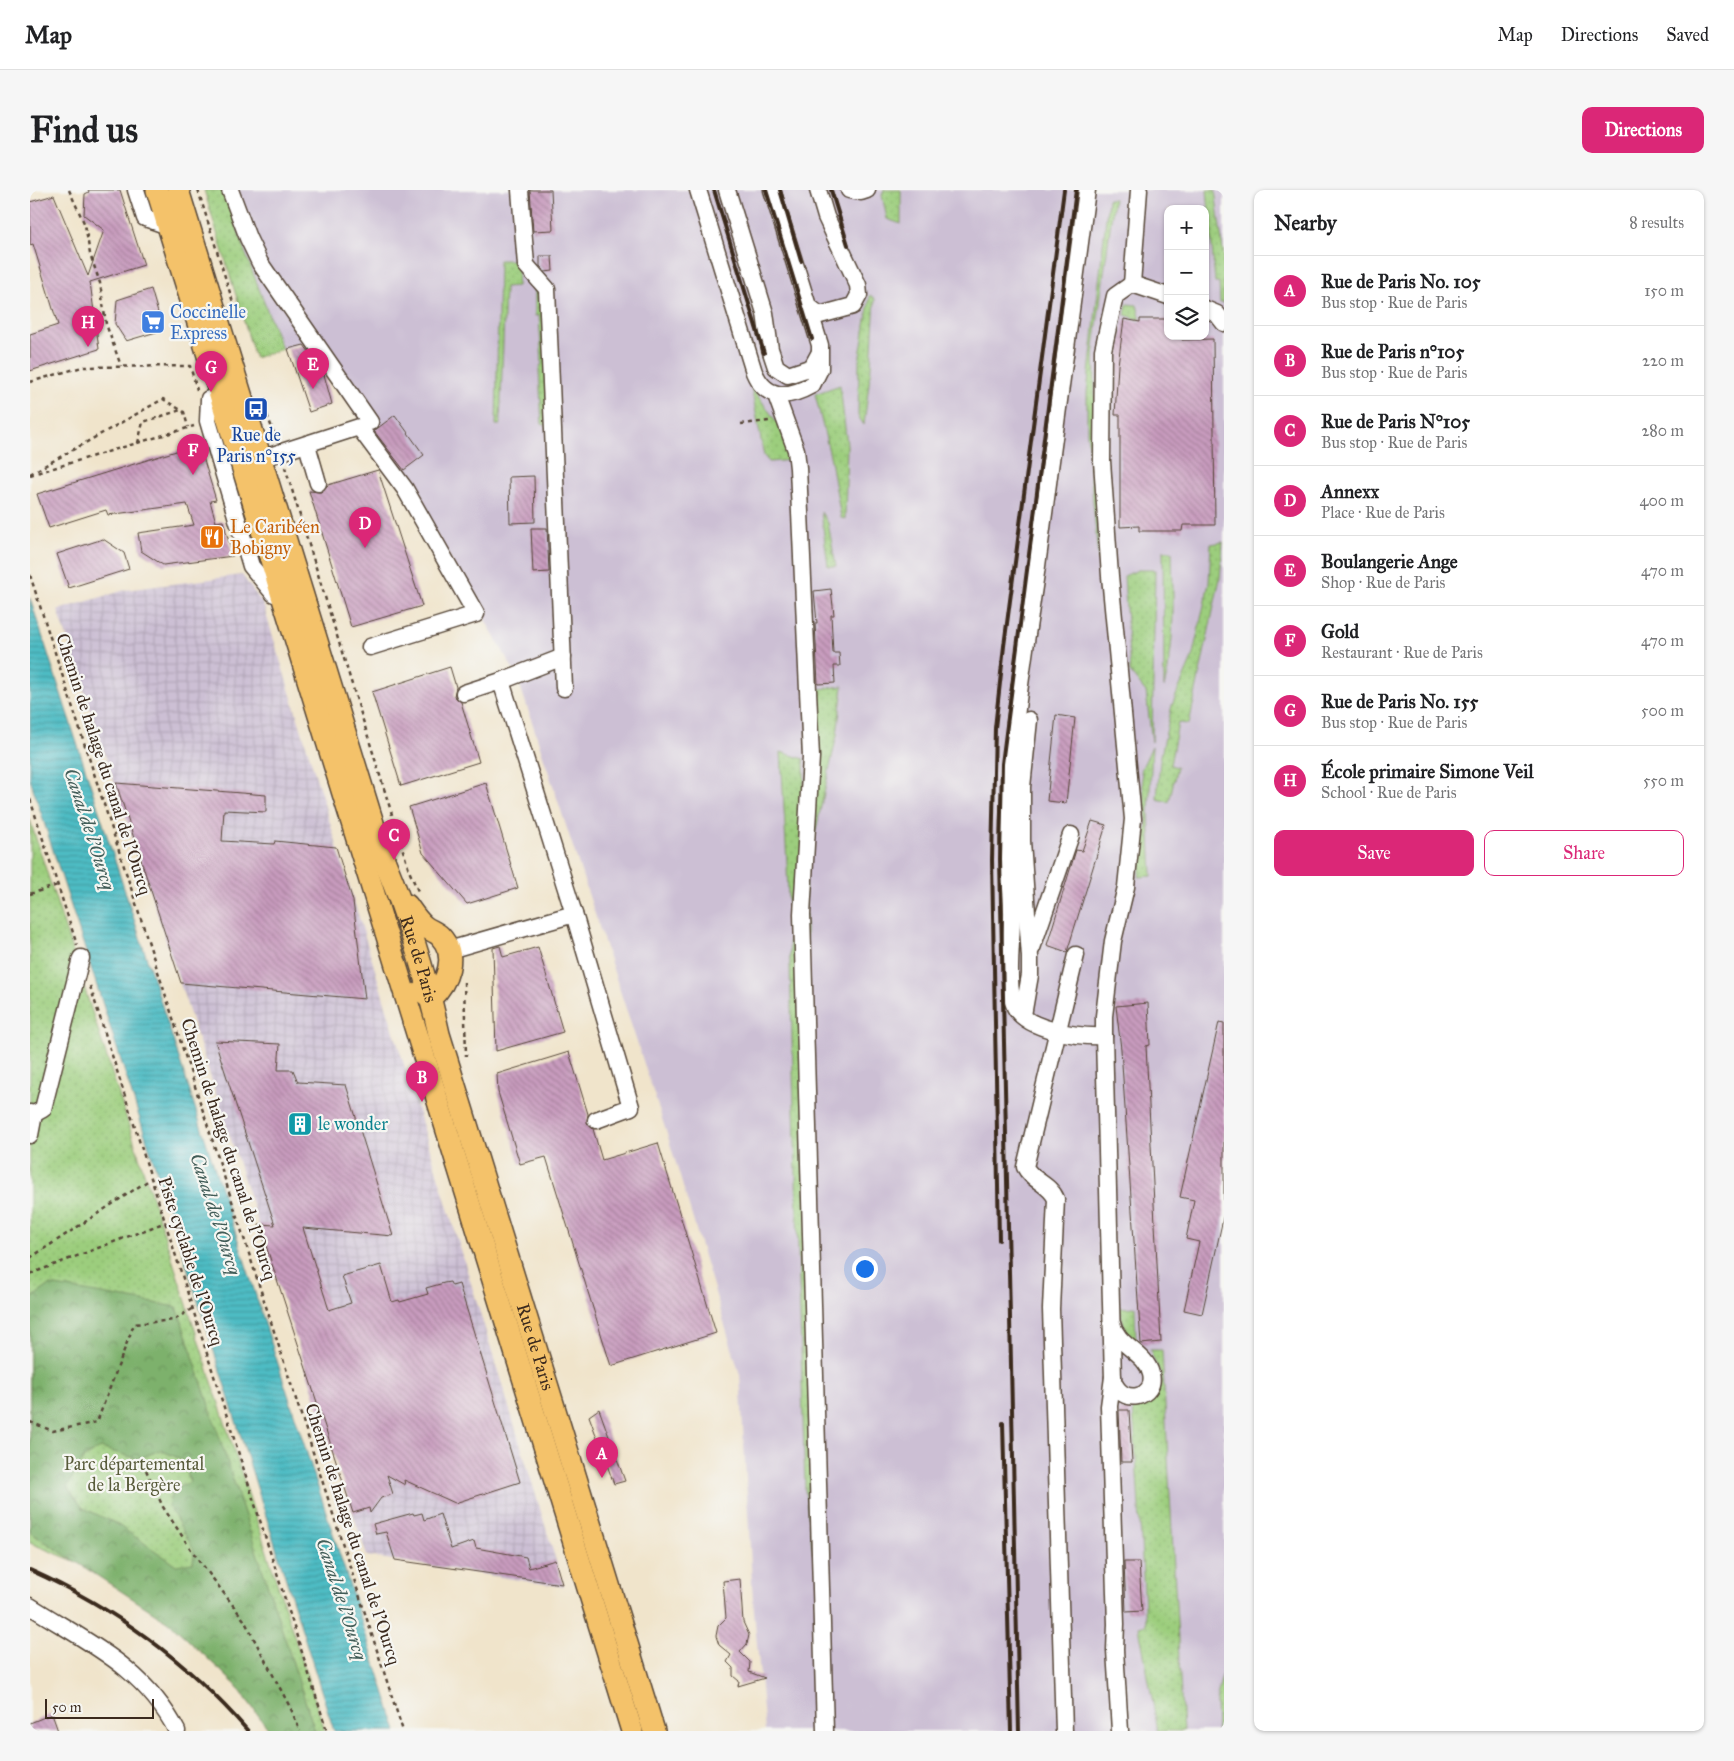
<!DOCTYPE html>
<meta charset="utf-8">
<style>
body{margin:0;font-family:"IM FELL Great Primer",serif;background:#f6f6f6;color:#202124}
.controls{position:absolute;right:15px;top:15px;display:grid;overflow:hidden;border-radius:10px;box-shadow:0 1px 4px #0004}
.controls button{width:45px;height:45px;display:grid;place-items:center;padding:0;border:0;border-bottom:1px solid #e0e0e0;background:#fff;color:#202124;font:25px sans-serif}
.scale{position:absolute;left:15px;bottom:12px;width:109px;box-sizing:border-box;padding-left:5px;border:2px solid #3b2a1e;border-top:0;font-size:14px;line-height:18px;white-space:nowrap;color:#3b2a1e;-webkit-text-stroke:4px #f6f6f2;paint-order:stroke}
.you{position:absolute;left:834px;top:1078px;width:18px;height:18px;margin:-12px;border:4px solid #fff;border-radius:50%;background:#1a73e8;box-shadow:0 0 0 8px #1a73e833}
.badge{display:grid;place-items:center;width:32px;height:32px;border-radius:50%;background:#db2777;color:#fff;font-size:16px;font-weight:700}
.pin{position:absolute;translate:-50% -41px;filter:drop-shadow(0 1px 2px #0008)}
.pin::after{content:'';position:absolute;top:26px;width:18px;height:15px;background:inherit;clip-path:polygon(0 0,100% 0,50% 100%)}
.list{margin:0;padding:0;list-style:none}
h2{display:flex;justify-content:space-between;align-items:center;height:65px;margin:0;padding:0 20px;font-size:21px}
h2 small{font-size:16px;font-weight:400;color:#757577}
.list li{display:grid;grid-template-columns:32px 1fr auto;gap:15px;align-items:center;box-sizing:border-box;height:70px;padding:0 20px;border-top:1px solid #e0e0e0}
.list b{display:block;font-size:19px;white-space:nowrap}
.list p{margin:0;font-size:16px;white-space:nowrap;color:#757577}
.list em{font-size:16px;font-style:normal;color:#757577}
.actions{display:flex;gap:10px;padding:15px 20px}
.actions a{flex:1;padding:11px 0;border:1px solid #db2777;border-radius:10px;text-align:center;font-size:18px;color:#db2777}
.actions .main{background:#db2777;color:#fff}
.icon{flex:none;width:28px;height:28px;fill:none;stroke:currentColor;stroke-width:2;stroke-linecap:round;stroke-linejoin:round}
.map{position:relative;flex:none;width:1194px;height:1541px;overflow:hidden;border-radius:10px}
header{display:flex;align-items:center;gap:30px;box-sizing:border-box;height:70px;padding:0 25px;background:#fff;border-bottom:1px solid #e0e0e0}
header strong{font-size:24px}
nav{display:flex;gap:28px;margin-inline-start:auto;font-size:18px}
.intro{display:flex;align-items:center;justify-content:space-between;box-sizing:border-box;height:120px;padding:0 30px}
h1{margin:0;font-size:35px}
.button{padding:12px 22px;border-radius:10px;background:#db2777;color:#fff;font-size:18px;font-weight:700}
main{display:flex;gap:30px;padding:0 30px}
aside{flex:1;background:#fff;border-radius:10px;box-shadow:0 1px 4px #0004}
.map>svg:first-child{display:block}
.industrial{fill:url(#industrial-grid)}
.railway{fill:#ccbfd4;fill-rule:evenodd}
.grass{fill:url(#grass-dots);stroke:#6c7c4e}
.forest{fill:url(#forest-crowns);stroke:#5c6e45;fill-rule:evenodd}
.water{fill:url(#water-rules);stroke:#447371}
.building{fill:url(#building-back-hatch)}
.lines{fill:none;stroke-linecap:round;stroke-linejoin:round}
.minor-casing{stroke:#564638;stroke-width:19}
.major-casing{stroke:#564638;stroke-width:24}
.path{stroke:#564638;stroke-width:2.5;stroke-dasharray:4 4;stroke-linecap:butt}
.minor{stroke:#fff;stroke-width:16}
.major{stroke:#f4c26a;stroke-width:21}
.rail{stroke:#3b2a1e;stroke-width:4}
.labels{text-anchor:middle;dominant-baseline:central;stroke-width:4.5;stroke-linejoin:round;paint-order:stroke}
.shop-label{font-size:18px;fill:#366cbe;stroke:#f6f6f2;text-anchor:start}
.transit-label{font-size:18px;fill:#164399;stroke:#f6f6f2}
.food-label{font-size:18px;fill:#c56008;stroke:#f6f6f2;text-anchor:start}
.street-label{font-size:18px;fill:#3b2a1e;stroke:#f6f6f2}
.culture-label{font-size:18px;fill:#0d838f;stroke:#f6f6f2;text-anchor:start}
.park-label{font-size:18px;fill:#585b3a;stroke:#f6f6f2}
.water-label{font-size:19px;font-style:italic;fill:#425d58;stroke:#f6f6f2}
</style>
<header>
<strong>Map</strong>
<nav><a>Map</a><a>Directions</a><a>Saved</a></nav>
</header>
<div class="intro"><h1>Find us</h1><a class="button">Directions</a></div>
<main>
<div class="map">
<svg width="1194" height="1541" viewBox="0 0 1194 1541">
<defs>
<pattern id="industrial-grid" width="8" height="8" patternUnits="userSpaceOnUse" patternTransform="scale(1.25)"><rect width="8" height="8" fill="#ccbfd4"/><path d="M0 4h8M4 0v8" fill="none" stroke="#b0a4b6"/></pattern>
<pattern id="grass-dots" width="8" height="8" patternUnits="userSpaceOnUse" patternTransform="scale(1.25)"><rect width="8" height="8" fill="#9cce7d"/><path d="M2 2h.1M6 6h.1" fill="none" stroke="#87b16c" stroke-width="1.8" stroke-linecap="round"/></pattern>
<pattern id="forest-crowns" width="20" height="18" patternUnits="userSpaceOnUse" patternTransform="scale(1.25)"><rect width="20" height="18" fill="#7db16c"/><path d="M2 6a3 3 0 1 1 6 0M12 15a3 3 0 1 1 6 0" fill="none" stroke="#689058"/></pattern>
<pattern id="water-rules" width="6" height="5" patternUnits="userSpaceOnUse" patternTransform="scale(1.25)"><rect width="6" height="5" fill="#4ebcc4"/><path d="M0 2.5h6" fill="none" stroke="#42999f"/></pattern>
<pattern id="building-back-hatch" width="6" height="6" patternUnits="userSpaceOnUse" patternTransform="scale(1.25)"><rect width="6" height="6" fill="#c89bbe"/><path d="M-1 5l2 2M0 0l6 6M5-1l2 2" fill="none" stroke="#a47f9a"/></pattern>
</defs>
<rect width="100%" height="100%" fill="#f6f6f2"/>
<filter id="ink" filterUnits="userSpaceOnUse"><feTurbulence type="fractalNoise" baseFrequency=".02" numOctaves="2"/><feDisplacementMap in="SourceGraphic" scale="10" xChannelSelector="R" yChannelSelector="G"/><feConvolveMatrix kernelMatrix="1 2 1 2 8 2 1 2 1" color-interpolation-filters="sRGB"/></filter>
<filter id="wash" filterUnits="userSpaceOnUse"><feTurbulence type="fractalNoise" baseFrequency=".0096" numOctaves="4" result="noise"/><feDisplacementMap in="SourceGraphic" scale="20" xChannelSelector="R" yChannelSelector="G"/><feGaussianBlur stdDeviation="1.12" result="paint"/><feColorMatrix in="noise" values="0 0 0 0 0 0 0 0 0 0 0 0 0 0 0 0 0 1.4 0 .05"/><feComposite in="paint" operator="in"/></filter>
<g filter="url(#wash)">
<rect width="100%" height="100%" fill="#f0e4cb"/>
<!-- industrial -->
<path class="industrial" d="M212 385 233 414 534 1397 337 1366 28 420 95 400Z"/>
<!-- railway -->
<path class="railway" d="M174 0H1194V1541H735L723 1410 710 1185 638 947 487 486 376 291 274 152 225 168ZM1138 19H1175V146H1138Z"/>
<!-- grass -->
<g class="grass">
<path d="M174 0H195L215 62 252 159 225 168Z"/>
<path d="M854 0H871V34L857 29 852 5Z"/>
<path d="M1177 0H1185L1194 68V113H1190L1189 92H1185Z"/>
<path d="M1078 9H1084L1064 157 1069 379 1057 243V202Z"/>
<path d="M469 70H489L487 96 475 97 470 235H466Z"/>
<path d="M505 96 513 97 519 235H512L509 179 512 173 509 125 505 126Z"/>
<path d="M840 105 845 109 841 177 834 235 828 226 829 172Z"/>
<path d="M1097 114 1107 115 1111 130 1095 125Z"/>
<path d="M810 195 817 255 815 329 811 328 801 270 785 204Z"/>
<path d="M721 196 753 241 762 270 739 272 734 266Z"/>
<path d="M791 322 798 333 806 376H798Z"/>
<path d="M1193 352 1190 388 1159 534 1148 533 1140 575 1147 577 1139 612 1127 609 1130 570 1142 515 1162 468 1179 393 1181 354Z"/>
<path d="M1133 361H1142C1143 407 1146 452 1134 497Z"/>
<path d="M1108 380H1125L1122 552 1116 502 1100 482 1094 386Z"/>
<path d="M813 496 807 545 776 684 781 500Z"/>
<path d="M1122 556 1119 623 1122 686 1109 687 1117 632 1111 580Z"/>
<path d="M751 562 774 569 783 1364 775 1300 757 674Z"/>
<path d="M0 630 295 1541H240L206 1495 140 1433 49 1373 0 1353Z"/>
<path d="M1105 1117 1106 1152 1096 1141 1089 1118Z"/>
<path d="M1120 1160H1132L1153 1541H1128L1109 1437 1116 1435 1103 1217C1117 1212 1137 1201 1130 1182 1127 1175 1122 1168 1120 1160Z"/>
<path d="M1194 1475V1541H1187L1186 1513Z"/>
</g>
<!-- forest -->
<path class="forest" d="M20 1095 147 1117 285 1541H240L206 1495 140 1433 0 1342V1109ZM70 1258 108 1269 130 1260 153 1270 160 1292 143 1300 138 1315 164 1360 163 1373 146 1375 85 1333 53 1318 37 1297 54 1268Z"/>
<!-- water -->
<path class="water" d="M0 408 367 1541H304L137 1013 0 589Z"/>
<g id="blocks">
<!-- building -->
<g class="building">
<path d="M58 0H90L114 75 60 92 69 159 0 181V144L28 135 3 54 0 55V12L24 5 58 86 74 40 54 25 55 4 59 2Z"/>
<path d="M500 0H521L523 40 503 41Z"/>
<path d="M510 66H522L523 81 515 82 510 76Z"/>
<path d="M121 99 133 140 96 151 85 134 87 110Z"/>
<path d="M1094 129 1110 132V129H1138V146H1152V150L1183 149 1185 335H1153L1152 341H1109V336L1090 337V225H1085L1088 175Z"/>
<path d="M274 155 293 181 302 214 279 222 258 159Z"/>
<path d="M365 225 394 265 374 280 344 241Z"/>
<path d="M169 254 186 310 180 311 186 332 193 331 203 366 133 375 111 361 108 343 164 335 157 314 78 325 76 320 19 338 7 304Z"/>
<path d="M348 280 392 416 321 437 279 301 291 302 298 295Z"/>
<path d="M504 286 505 332 480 333 479 287Z"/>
<path d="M501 338H517L519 382 503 383Z"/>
<path d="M73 349 94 363 99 379 39 398 27 364Z"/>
<path d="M801 399 804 425H801L803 463H809L810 476H804L805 493 788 494 785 433H787L784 401Z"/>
<path d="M420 477 426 497 424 506 431 512 449 572 371 596 342 502Z"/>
<path d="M1026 525 1045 528 1036 613 1017 611Z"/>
<path d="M86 593 236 605V622L194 620 192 651 244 654 245 651 306 657 323 711 335 809 151 793Z"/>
<path d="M456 593 488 698 437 714 393 663 379 617Z"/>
<path d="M1062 631 1076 635 1037 762 1017 755 1046 660 1052 661Z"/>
<path d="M470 756 473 767 508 757 533 842 466 861 463 758Z"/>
<path d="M1118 813 1120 855 1116 856 1131 1152 1111 1154 1091 859 1086 816Z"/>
<path d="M1189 832 1194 833V1024L1172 1124 1154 1120 1169 1052 1156 1049 1164 1010 1150 1007Z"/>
<path d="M185 851 250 854 248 880H263L268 892 316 895 363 1046 273 1038 299 1120 321 1113 312 1086 351 1075 362 1112 369 1110 370 1112 398 1104 396 1098 414 1093 420 1092 422 1096 429 1094 490 1292 425 1313 374 1290 375 1295 357 1285 363 1304 351 1308 340 1323 339 1318 323 1323 229 1034 245 1035Z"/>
<path d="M539 862 558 924 557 933 563 939 572 970 628 953 686 1143 581 1176 516 967 490 974 468 902 467 884Z"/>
<path d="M569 1219 595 1291 584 1294 559 1226Z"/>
<path d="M1089 1220H1099L1102 1272H1091Z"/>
<path d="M383 1323 384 1325 392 1323 394 1330 410 1324 421 1359 444 1351 446 1358 496 1367 499 1378 525 1370 532 1394 365 1370 356 1342 346 1344 343 1334Z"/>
<path d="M1094 1372H1109L1112 1421 1096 1422Z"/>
<path d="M710 1389 713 1432 719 1445 717 1454 710 1462 720 1472 719 1482 735 1488 708 1496 709 1491 703 1486V1478L697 1472 701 1465 689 1455 686 1446 688 1436 696 1428 693 1391Z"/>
<path d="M22 1524 28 1541H0V1533Z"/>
</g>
</g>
</g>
<g filter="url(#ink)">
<use href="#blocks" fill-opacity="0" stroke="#564638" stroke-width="1"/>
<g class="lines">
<defs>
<g id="minor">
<path d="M106 0 115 28 138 36"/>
<path d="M200 0 218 48 230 73 340 232"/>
<path d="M490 0 496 75 517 99 534 498"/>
<path d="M668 0 724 182C736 210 757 209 782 195L790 179V155L742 0"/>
<path d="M697 0 735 123 740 159 746 177 758 185 782 177 789 164"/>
<path d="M819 0 831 2 837 0"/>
<path d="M1057 0C1041 125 1024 250 1007 376 994 467 978 559 978 651 978 674 982 697 982 720 983 745 975 797 985 817 997 841 1050 847 1074 846"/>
<path d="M1102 94 1109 0"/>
<path d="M1102 94 1138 106"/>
<path d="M778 116 790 125 823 116 829 105 828 95 796 27 788 0"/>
<path d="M1175 119 1187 124 1194 133"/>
<path d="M746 205 766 260 768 278 781 567 772 724 795 1541"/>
<path d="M191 206 179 209 178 231 221 376 244 404"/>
<path d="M277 255 288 293"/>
<path d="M230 269 329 237 375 299 446 424 340 457"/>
<path d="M471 491 533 467"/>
<path d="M544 724 601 917 566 930"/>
<path d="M1002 758 1041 645"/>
<path d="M419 760 544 724 471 491 434 503"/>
<path d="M993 825 1000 785V767L992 651V597L999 530"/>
<path d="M0 923 4 924 13 919 51 768"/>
<path d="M0 945 4 924"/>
<path d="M1082 1133C1086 1156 1116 1162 1121 1184 1127 1208 1091 1217 1083 1190L1074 846V826L1083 751 1096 697 1103 629 1080 386 1072 271 1073 160 1085 106 1102 94"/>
<path d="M1083 1187 1079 1216 1086 1434 1085 1460 1090 1541"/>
<path d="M0 1416C58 1453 114 1477 147 1541"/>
<path d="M1034 1541 1021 1119 1026 1009C1020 994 1002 991 995 977L1046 765"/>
</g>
<g id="major">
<path d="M127 0 602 1541"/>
<path id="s1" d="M148 0 355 672C378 728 396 786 409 844L624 1541"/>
<path d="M377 715C382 722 387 730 394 736 399 740 406 742 410 746 429 766 417 793 401 808L391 801"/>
</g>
</defs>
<!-- minor casing -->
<use href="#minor" class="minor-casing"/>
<!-- major casing -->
<use href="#major" class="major-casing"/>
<!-- path -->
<g class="path">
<path d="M39 0 55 35 60 64 70 93 76 134 91 176"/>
<path d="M168 0 206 122"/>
<path d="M0 192 52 177 160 176 167 200"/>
<path d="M237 225 246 248"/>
<path d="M711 234 739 231"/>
<path d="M108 253 113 232 151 220"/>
<path d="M255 277 380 683 388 701"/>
<path d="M0 284 133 209 154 222 158 237"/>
<path d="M0 285 164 236"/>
<path d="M0 385 373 1541"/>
<path d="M0 609 47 755"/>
<path d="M0 704 28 695"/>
<path d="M434 792 436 866"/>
<path d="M60 796 297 1541"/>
<path d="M0 1068 122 988"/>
<path d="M0 1084 136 1032"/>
<path d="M0 1232 23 1241 67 1232 104 1134 144 1130 163 1118"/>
<path d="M116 1280 133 1317 162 1361 214 1430 261 1519 270 1541"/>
</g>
<!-- minor -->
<use href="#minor" class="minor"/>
<!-- major -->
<use href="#major" class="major"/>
<!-- rail -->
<g class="rail">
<path d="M684 0 734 163"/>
<path d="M736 0 782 149"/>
<path d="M750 0 771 71"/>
<path d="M801 0 818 55"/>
<path d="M969 1050 962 670 965 538 974 456 1034 0"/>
<path d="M973 1233 981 1541"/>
<path d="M0 1380C83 1417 158 1472 218 1541"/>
<path d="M989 1541 970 669 972 574 1046 0"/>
</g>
</g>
</g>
<!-- icons -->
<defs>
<symbol id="supermarket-square" viewBox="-11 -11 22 22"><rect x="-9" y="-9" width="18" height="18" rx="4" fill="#3f7fe0" stroke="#f6f6f2"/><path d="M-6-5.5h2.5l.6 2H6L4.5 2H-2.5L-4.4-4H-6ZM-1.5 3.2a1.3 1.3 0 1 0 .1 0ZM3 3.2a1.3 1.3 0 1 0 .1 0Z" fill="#fff"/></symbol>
<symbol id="bus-square" viewBox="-11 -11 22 22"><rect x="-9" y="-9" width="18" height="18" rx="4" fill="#1a4fb4" stroke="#f6f6f2"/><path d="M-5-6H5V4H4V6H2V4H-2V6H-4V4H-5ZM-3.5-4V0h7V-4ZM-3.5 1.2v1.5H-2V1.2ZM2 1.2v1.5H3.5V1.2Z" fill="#fff"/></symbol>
<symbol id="restaurant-square" viewBox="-11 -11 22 22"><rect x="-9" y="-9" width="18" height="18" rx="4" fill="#e8710a" stroke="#f6f6f2"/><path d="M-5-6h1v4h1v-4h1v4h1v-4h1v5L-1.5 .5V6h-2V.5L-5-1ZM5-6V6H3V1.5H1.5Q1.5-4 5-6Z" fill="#fff"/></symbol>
<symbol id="building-square" viewBox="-11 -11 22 22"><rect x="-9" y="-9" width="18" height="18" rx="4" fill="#0f9aa8" stroke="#f6f6f2"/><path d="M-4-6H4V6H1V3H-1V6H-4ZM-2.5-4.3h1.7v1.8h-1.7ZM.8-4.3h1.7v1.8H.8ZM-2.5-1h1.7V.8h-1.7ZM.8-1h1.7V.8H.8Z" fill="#fff"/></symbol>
</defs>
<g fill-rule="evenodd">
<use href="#supermarket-square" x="109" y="118" width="28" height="28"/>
<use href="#bus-square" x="212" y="205" width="28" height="28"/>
<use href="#restaurant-square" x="168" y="333" width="28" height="28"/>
<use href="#building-square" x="256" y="920" width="28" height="28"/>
</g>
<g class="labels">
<!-- shop labels -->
<g class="shop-label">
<text x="140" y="122">Coccinelle<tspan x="140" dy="21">Express</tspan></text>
</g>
<!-- transit labels -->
<g class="transit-label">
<text x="226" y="245">Rue de<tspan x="226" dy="21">Paris n°155</tspan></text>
</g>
<!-- food labels -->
<g class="food-label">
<text x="200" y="337">Le Caribéen<tspan x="200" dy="21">Bobigny</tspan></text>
</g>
<!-- street labels -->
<g class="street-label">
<text transform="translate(74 574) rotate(72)">Chemin de halage du canal de l'Ourcq</text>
<text stroke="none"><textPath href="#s1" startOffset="806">Rue de Paris</textPath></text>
<text transform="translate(199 959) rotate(72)">Chemin de halage du canal de l'Ourcq</text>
<text transform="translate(161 1071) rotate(72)">Piste cyclable de l'Ourcq</text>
<text stroke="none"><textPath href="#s1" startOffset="1211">Rue de Paris</textPath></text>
<text transform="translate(323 1344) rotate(72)">Chemin de halage du canal de l'Ourcq</text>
</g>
<!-- culture labels -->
<g class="culture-label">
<text x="288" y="934">le wonder</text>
</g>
<!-- park labels -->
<g class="park-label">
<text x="104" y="1274">Parc départemental<tspan x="104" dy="21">de la Bergère</tspan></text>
</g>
<!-- water labels -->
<g class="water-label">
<text transform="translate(60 639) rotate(72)">Canal de l'Ourcq</text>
<text transform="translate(186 1024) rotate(72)">Canal de l'Ourcq</text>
<text transform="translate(312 1409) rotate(72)">Canal de l'Ourcq</text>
</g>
</g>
</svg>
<div class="controls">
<button>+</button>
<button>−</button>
<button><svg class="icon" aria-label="layers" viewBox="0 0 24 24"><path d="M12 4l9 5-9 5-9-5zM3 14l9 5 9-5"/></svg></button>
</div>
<div class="scale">50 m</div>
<div class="you"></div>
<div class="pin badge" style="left:572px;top:1288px">A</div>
<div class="pin badge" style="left:392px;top:912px">B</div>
<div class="pin badge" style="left:364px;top:670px">C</div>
<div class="pin badge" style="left:335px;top:358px">D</div>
<div class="pin badge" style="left:283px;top:199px">E</div>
<div class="pin badge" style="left:163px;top:285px">F</div>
<div class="pin badge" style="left:181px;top:202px">G</div>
<div class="pin badge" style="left:58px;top:157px">H</div>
</div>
<aside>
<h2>Nearby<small>8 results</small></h2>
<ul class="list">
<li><span class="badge">A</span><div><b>Rue de Paris No. 105</b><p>Bus stop · Rue de Paris</p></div><em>150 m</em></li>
<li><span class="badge">B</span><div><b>Rue de Paris n°105</b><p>Bus stop · Rue de Paris</p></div><em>220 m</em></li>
<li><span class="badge">C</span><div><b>Rue de Paris N°105</b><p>Bus stop · Rue de Paris</p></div><em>280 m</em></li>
<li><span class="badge">D</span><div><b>Annexx</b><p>Place · Rue de Paris</p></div><em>400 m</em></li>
<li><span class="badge">E</span><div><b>Boulangerie Ange</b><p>Shop · Rue de Paris</p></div><em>470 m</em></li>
<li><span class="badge">F</span><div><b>Gold</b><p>Restaurant · Rue de Paris</p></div><em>470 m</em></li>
<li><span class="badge">G</span><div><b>Rue de Paris No. 155</b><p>Bus stop · Rue de Paris</p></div><em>500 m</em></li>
<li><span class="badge">H</span><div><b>École primaire Simone Veil</b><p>School · Rue de Paris</p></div><em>550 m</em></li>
</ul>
<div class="actions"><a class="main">Save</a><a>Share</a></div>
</aside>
</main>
